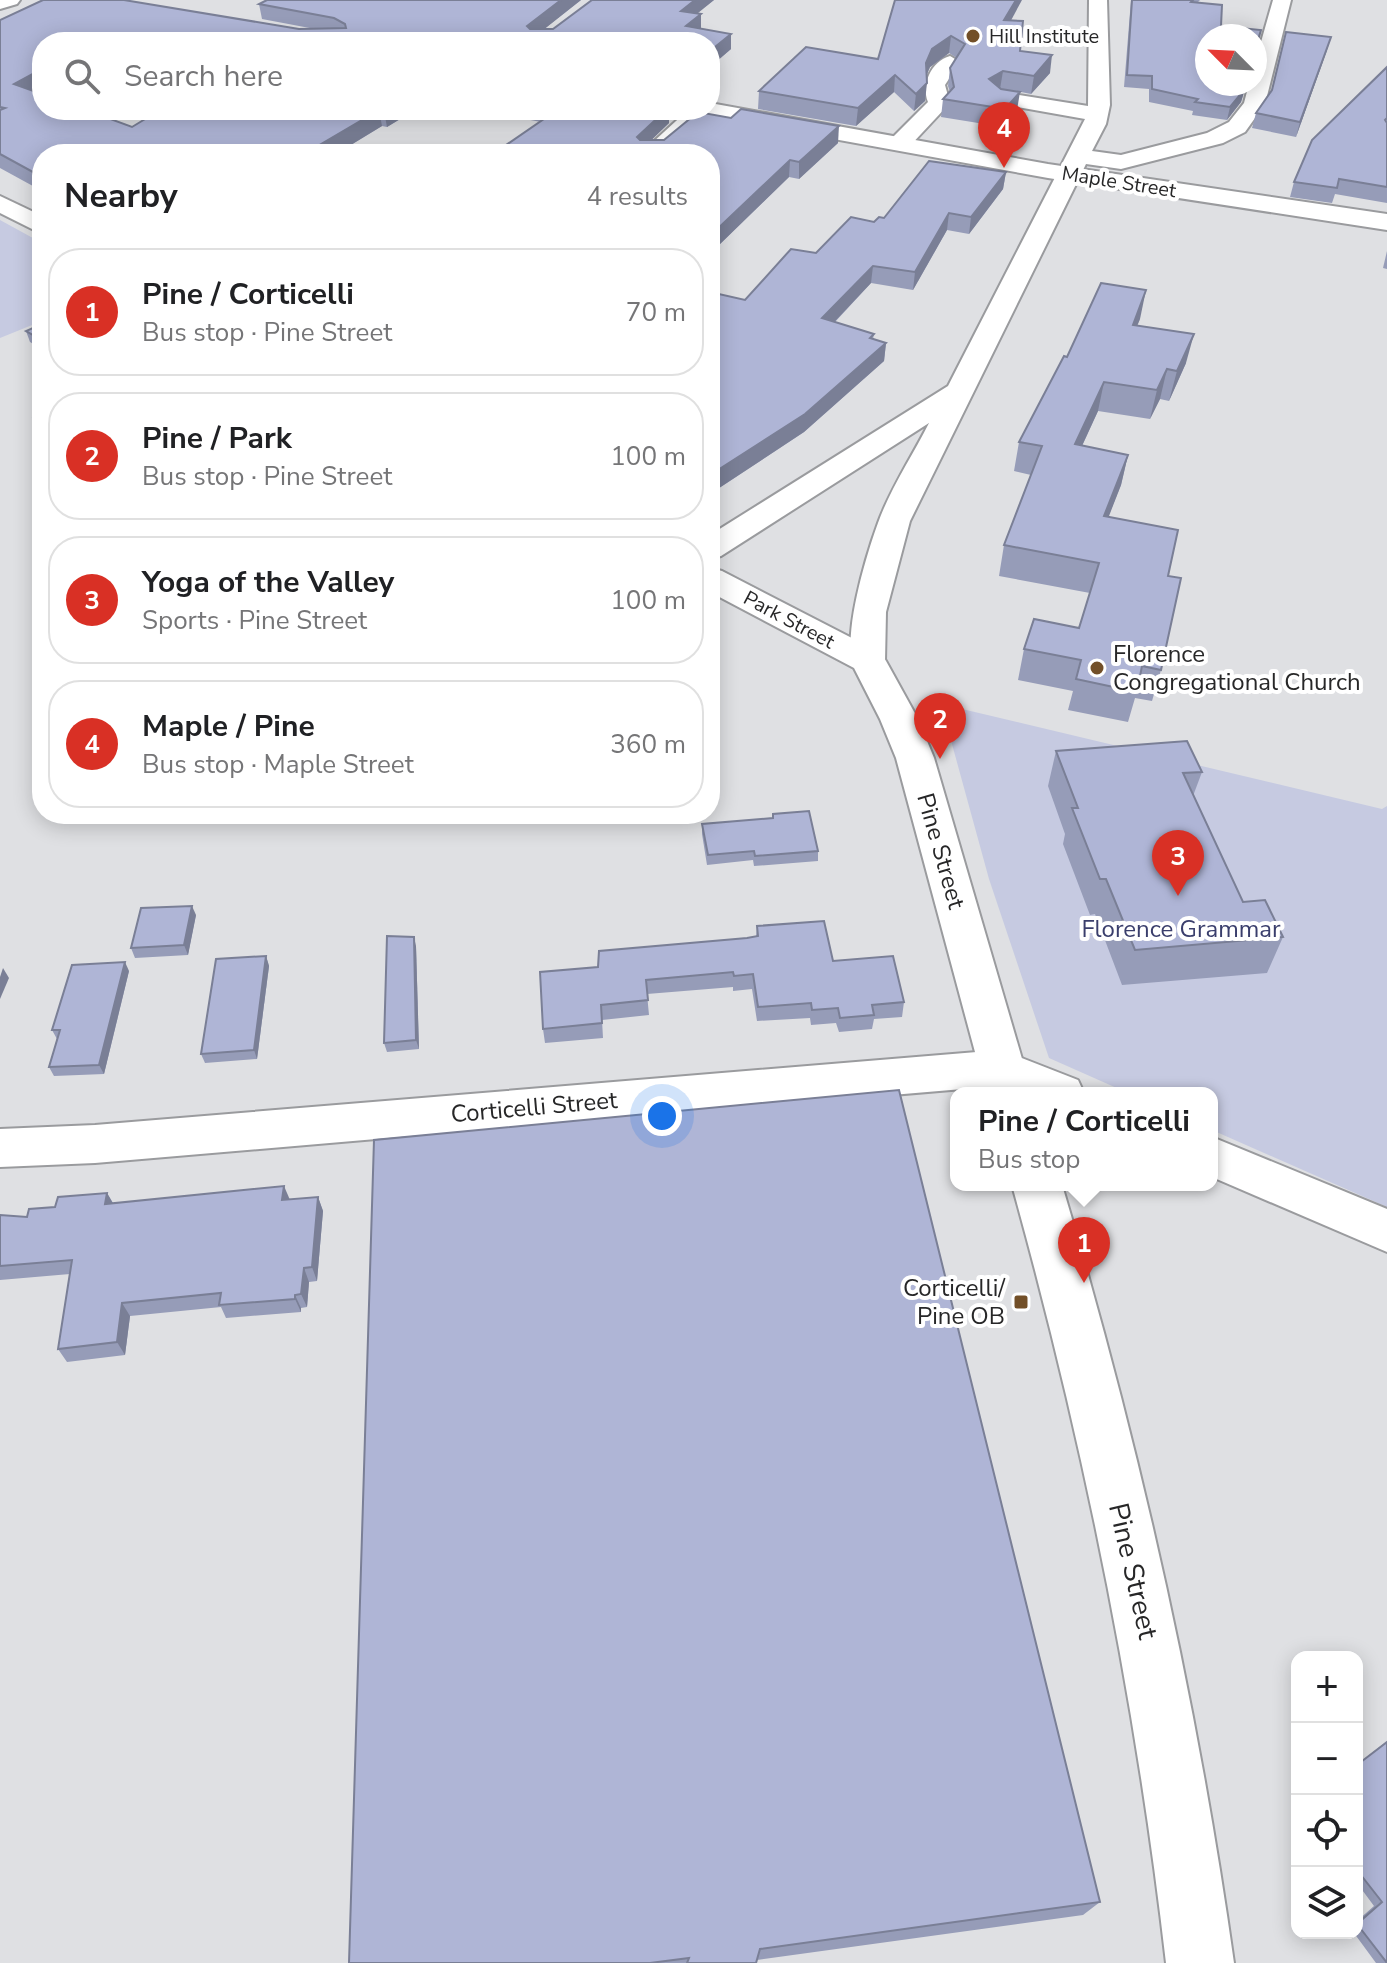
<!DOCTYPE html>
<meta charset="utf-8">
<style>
body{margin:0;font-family:"Nunito Sans",sans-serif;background:#f2f2f2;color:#202124}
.controls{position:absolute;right:24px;bottom:24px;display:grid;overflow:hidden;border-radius:16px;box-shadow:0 4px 20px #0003}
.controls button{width:72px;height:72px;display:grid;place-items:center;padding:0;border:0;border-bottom:2px solid #e0e0e0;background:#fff;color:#202124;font:40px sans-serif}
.compass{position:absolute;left:1195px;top:24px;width:72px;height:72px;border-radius:50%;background:#fff;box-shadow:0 4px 20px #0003;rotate:294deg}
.you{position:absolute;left:662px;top:1116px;width:28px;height:28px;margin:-20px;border:6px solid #fff;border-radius:50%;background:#1a73e8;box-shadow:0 0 0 12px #1a73e833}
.badge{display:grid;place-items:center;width:52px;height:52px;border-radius:50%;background:#d93025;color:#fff;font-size:26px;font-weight:700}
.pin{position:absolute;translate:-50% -66px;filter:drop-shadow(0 2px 4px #0008)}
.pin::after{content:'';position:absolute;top:42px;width:28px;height:24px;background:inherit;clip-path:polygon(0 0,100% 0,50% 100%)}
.popup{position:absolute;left:950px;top:1087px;width:268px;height:104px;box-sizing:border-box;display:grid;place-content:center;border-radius:16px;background:#fff;filter:drop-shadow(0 2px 6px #0005);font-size:26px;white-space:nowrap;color:#757577}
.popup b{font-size:30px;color:#202124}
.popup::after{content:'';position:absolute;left:50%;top:100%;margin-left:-16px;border:16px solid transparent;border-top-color:#fff}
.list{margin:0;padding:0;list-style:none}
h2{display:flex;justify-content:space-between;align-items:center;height:104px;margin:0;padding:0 32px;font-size:34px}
h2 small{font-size:26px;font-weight:400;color:#757577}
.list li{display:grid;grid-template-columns:52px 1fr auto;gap:24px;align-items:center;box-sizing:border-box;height:128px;margin:0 16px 16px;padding:0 16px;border:2px solid #e0e0e0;border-radius:32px}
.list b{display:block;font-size:30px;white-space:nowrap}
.list p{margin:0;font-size:26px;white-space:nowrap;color:#757577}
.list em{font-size:26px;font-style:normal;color:#757577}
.icon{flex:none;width:44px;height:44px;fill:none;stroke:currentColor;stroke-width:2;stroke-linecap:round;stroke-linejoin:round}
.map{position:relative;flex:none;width:1387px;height:1963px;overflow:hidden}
.search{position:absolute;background:#fff;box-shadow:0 4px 20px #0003;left:32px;top:32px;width:688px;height:88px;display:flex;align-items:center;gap:20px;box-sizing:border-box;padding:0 28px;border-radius:32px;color:#757577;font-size:30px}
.panel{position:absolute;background:#fff;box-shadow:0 4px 20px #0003;left:32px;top:144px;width:688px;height:680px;border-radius:32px}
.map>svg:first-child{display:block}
.green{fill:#c6cae1}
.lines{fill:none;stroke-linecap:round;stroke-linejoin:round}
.minor-casing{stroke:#9a9b9e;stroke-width:4}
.major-casing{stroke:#9a9b9e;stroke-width:4}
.highway-casing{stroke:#9a9b9e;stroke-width:4}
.minor{fill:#fff;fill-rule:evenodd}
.major{fill:#fff;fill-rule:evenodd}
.highway{fill:#fff;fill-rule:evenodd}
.wall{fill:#969cb8}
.shaded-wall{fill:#7a7f96}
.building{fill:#afb5d6;stroke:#7a7f96;stroke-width:2}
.poi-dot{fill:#724f28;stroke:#fff;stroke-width:3}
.labels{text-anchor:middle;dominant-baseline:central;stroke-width:8;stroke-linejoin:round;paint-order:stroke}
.far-poi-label{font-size:20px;fill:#272728;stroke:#fff;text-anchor:start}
.far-street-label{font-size:20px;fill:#272728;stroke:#fff}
.poi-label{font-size:24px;fill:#272728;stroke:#fff;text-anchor:start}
.street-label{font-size:24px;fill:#272728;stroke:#fff}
.park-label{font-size:24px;fill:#3a3e6c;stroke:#fff}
.near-street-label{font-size:28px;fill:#272728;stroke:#fff}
</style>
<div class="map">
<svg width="1387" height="1963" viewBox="0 0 1387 1963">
<rect width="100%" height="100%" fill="#dfe0e3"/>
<!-- green -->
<g class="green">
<path d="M0 220 42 243V321L0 338Z"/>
<path d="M941 704 1382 809 1387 806V1207L1212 1130V1093H1128L1049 1058 989 879Z"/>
</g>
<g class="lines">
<defs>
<g id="minor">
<path d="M1089 0H1107L1110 105 1106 124 1092 151 1121 155 1207 133 1229 122 1244 103 1249 84H1255V63L1273 0H1291L1265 104 1245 132 1223 143 1121 169 1086 164 910 521 886 612 885 661 880 669 868 672 856 669C839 643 867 553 878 523 890 489 913 455 929 423L721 556 710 559V535L948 386 1085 119 1000 104 989 98 1000 92 1088 106Z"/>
<path d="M950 56 960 62 945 85 950 103 907 149H891L888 144 891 139 928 102C921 85 931 61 950 56Z"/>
<path d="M710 108 712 110 709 115 664 154H640L688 110H710Z"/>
<path d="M1001 1050 1078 1080 1084 1093H1015L998 1086 95 1163 0 1167V1129L95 1125Z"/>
<path d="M1212 1137 1387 1209V1252L1212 1177Z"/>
</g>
<g id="major">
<path d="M710 103 1048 164 1387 214V230L1048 178 701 115 698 110H710Z"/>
<path d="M0 196 42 216V234L0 213Z"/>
<path d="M710 568 722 571 881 653 886 661 918 719 934 758 1032 1093H986L896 758 880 719 854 668 710 592Z"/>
<path d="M1012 1185H1062C1138 1439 1197 1700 1234 1963H1166C1136 1701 1083 1440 1012 1185Z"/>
</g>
<path id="highway" d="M0 0H20L17 4 0 9Z"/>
</defs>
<!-- minor casing -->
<use href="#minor" class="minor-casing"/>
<!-- major casing -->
<use href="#major" class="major-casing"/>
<!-- highway casing -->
<use href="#highway" class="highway-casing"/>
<!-- minor -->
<use href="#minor" class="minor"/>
<!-- major -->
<use href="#major" class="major"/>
<!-- highway -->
<use href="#highway" class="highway"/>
</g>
<!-- wall -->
<g class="wall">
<path d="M267 0H581L544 29H553L592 0H714L697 13 701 28 731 49 710 67V42H42L35 91 132 127 160 110H415L387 127 382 126 336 154H42V191L0 168V20L315 29 262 19 259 4Z"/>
<path d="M895 0 1011 20 1020 51 1050 73 1031 94 1016 91 1017 110 1003 127 941 117 943 99 950 92 948 86 950 68 957 58 949 53 930 67 926 76 925 101 914 111 894 92 856 126 758 109 759 91 878 59Z"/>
<path d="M1131 0H1200L1197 3 1222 5 1221 26 1261 30 1255 51V69V36H1207V84H1246L1241 102 1227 120 1192 115 1193 111 1149 102V89L1124 87Z"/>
<path d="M1327 50 1296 137 1252 128 1256 113Z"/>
<path d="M1387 67V203L1335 194 1332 203 1290 197 1294 182Z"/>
<path d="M478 110H669V123L651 140 838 143 799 179 789 177 719 245V252L710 260V154Z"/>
<path d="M1006 172 1003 189 969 234 947 230 913 290 871 283 835 322 874 334 873 339 886 343 884 361 804 432 710 494V292L745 300 816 253 874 222Z"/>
<path d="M1387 251V269L1383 268Z"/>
<path d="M1140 319 1137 325 1186 363 1169 401 1160 399 1150 419 1098 411 1082 446 1128 455 1121 485 1108 517 1168 576 1161 670 1152 701 1135 698 1128 722 1068 710 1073 691 1018 680 1024 649 1079 628 1090 593 999 576 1004 545 1031 475 1014 471 1019 442 1067 357Z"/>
<path d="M42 324V349L30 342 26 331Z"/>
<path d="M42 415V432L39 429 34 418Z"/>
<path d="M1056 751 1202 772 1193 796 1243 902 1283 937 1267 973 1122 985 1095 914 1090 915 1063 844 1065 834 1048 786Z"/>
<path d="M773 814 818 851V861L754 866 753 860 707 865 702 834V824L772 818Z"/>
<path d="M196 915 188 955 135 958 131 948Z"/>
<path d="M757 926 833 961 904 1002 902 1017 874 1019 872 1029 839 1032 836 1023 811 1025 810 1018 757 1021 752 989 733 991V987L647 994 649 1015 602 1020 603 1038 545 1043 543 1029 598 967 756 937Z"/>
<path d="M416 946 419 1049 387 1052 384 1043Z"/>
<path d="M266 956 269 966 257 1059 205 1063 201 1054Z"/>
<path d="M129 971 104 1074 54 1076 49 1067 57 1039 52 1030Z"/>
<path d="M107 1193 113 1203 289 1200 318 1197 323 1211 317 1281 309 1282 307 1307 301 1308V1312L226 1318 221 1307 130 1316 125 1355 67 1362 58 1349 70 1274 0 1280V1215L27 1217 55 1207Z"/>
<path d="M1387 1741V1963H1376L1354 1933H1357V1921L1374 1906 1357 1883V1765Z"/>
<path d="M1100 1902 1083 1915 757 1960 756 1963H349Z"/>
</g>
<!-- shaded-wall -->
<g class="shaded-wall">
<path d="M561 0H581L528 42 527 26Z"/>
<path d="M695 0H714L682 26 681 11Z"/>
<path d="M1016 0H1022L1002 37 1004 20Z"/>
<path d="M701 14V29L686 26Z"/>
<path d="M731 34V49L710 67V51Z"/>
<path d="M951 36 949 53 930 67 924 81 926 63 932 49Z"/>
<path d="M1331 37 1327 50 1296 137 1300 122Z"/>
<path d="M1052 55 1050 73 1031 94 1034 76Z"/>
<path d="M42 69V88L19 100 14 84Z"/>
<path d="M1003 71 1000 89 989 79Z"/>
<path d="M895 75 894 92 856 126 858 108Z"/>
<path d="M927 83 925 101 914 111 916 94Z"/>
<path d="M1245 89 1241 102 1227 120 1230 107Z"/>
<path d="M1020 92 1017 110 1003 127 1005 109Z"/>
<path d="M379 110 382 126 336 154H304Z"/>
<path d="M386 110H415L387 127 384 111Z"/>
<path d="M666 110H669V123L637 154V137Z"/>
<path d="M839 126 838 143 799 179V162Z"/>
<path d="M790 160 789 177 719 245V252L710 260V243L713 233Z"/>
<path d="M1006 172 1003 189 969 234 971 217Z"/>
<path d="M949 213 947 230 913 290 915 272Z"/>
<path d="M873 266 871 283 821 336 822 318Z"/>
<path d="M1146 290 1140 319 1126 353 1133 325Z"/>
<path d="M1194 334 1186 363 1169 401 1177 371Z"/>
<path d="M886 343 884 361 804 432 710 494V475Z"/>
<path d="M1167 369 1160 399 1150 419 1157 390Z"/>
<path d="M1104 382 1098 411 1069 474 1075 444Z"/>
<path d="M1128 455 1121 485 1097 547 1104 516Z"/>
<path d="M192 906 196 915 188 955 184 945Z"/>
<path d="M414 937 416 946 419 1049 416 1040Z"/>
<path d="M266 956 269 966 257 1059 254 1050Z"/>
<path d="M125 962 129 971 104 1074 99 1065Z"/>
<path d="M3 968 9 978 0 999V977Z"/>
<path d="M284 1186 290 1200H282Z"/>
<path d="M107 1193 115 1207 105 1204Z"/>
<path d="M318 1197 323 1211 317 1281 312 1267Z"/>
<path d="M304 1268 309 1282 307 1307 301 1294Z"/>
<path d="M295 1295 301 1308V1312L295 1299Z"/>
<path d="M122 1303 130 1316 125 1355 117 1342Z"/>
</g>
<!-- building -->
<g class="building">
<path d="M43 0H124L299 29 346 28 345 24 334 18 259 4 267 0H561L527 26 530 29H553L592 0H695L681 11 701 14 686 26 731 34 710 51V42H42V69L14 84 42 94V110H86L132 127 160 110H386L384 111 379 110 304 154 228 153 226 154H42V177L0 154V110L5 108 0 107V20Z"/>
<path d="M895 0H1016L1004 20 1023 21 1020 51 1052 55 1034 76 1003 71 989 79 1001 89 1020 92 1005 109 943 99 954 87 950 68 965 44 951 36 932 49 926 63 927 83 916 94 895 75 858 108 759 91 806 47 878 59Z"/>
<path d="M1132 0H1193L1191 2 1222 5 1221 26 1261 30 1255 50V68V36H1207V84H1246L1245 89 1230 107 1195 102 1198 99 1152 89V76L1127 75Z"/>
<path d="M1286 32 1331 37 1300 122 1256 113 1272 90Z"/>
<path d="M1387 67V118L1385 120 1387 123V187L1339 179 1337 188 1294 182 1312 140Z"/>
<path d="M741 109 839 126 799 162 790 160 713 233 719 235 710 243V154H493L557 110H666L637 137 640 140H664L698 112 731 118Z"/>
<path d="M929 161 1006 172 971 217 949 213 915 272 873 266 822 318 874 334 870 338 886 343 805 414 710 475V292L745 300 791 249 816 253 851 217 874 222 879 217 884 218Z"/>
<path d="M1101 283 1146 290 1133 325 1194 334 1177 371 1167 369 1157 390 1104 382 1075 444 1128 455 1104 516 1178 530 1168 576 1181 578 1161 670 1142 666 1137 692 1076 679 1081 660 1024 649 1034 619 1079 628 1099 563 1004 545 1042 446 1019 442 1064 356 1067 357Z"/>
<path d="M42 324V340L26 331Z"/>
<path d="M42 415V423L34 418Z"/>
<path d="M1187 741 1202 772 1183 773 1243 902 1265 900 1283 937 1135 950 1106 879H1100L1072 808H1078L1056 751Z"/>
<path d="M809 811 818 851 755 856 754 851 708 855 702 824 773 818V814Z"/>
<path d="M192 906 184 945 131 948 141 908Z"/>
<path d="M824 921 833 961 893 956 904 1002 872 1005 874 1015 840 1018 838 1008 812 1010 811 1003 758 1007 753 974 734 976 733 972 646 980 648 1000 601 1005 602 1023 543 1029 540 972 598 967 599 951 747 938 758 936 757 926Z"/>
<path d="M387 936 414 937 416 1040 384 1043Z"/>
<path d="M266 956 254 1050 201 1054 216 959Z"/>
<path d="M125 962 99 1065 49 1067 60 1030H52L72 965Z"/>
<path d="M899 1090 1100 1902 760 1949 756 1963H687L689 1958 650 1963H349L374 1140Z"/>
<path d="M284 1186 282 1200 318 1197 312 1267 304 1268 301 1294 295 1295V1299L219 1305 221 1293 122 1303 117 1342 58 1349 72 1260 0 1266V1215L27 1217 29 1209 55 1207 58 1197 107 1193 105 1204Z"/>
<path d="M1387 1742V1963L1357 1924 1382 1902 1357 1870V1765Z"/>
</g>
<!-- markers -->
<g class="poi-dot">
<circle cx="973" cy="36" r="8"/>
<circle cx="1097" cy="668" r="8"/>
<rect x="1013" y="1294" width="16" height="16" rx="4"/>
</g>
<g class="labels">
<!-- far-poi labels -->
<g class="far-poi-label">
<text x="989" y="36">Hill Institute</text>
</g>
<!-- far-street labels -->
<g class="far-street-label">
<text transform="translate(1119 182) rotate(9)">Maple Street</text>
<text transform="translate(789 620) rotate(28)">Park Street</text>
</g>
<!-- poi labels -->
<g class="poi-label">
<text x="1113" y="654">Florence<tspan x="1113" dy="28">Congregational Church</tspan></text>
<text x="1005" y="1288" text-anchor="end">Corticelli/<tspan x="1005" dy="28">Pine OB</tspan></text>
</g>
<!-- street labels -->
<g class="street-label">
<text transform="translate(941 851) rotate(74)">Pine Street</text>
<text transform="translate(534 1107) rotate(-5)">Corticelli Street</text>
</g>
<!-- park labels -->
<g class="park-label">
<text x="1181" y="929">Florence Grammar</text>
</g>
<!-- near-street labels -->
<g class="near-street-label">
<text transform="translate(1133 1571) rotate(77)">Pine Street</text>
</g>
</g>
</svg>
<div class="controls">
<button>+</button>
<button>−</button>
<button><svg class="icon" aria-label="locate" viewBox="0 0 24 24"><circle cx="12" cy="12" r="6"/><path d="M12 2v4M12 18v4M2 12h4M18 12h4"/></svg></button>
<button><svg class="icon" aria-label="layers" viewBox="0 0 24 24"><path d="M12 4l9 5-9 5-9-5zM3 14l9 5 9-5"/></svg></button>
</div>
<svg class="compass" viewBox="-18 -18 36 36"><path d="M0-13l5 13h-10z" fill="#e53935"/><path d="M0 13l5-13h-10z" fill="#757577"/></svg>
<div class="you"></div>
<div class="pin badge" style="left:1084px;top:1283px">1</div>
<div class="popup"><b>Pine / Corticelli</b>Bus stop</div>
<div class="pin badge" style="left:940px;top:759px">2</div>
<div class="pin badge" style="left:1178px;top:896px">3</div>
<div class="pin badge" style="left:1004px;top:168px">4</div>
<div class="search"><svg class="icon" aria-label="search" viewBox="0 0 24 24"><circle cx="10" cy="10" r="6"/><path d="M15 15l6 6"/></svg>Search here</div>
<section class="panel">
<h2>Nearby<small>4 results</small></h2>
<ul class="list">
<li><span class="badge">1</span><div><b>Pine / Corticelli</b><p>Bus stop · Pine Street</p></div><em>70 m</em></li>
<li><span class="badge">2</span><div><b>Pine / Park</b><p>Bus stop · Pine Street</p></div><em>100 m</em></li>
<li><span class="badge">3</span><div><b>Yoga of the Valley</b><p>Sports · Pine Street</p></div><em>100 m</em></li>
<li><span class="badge">4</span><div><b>Maple / Pine</b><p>Bus stop · Maple Street</p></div><em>360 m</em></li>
</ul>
</section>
</div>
